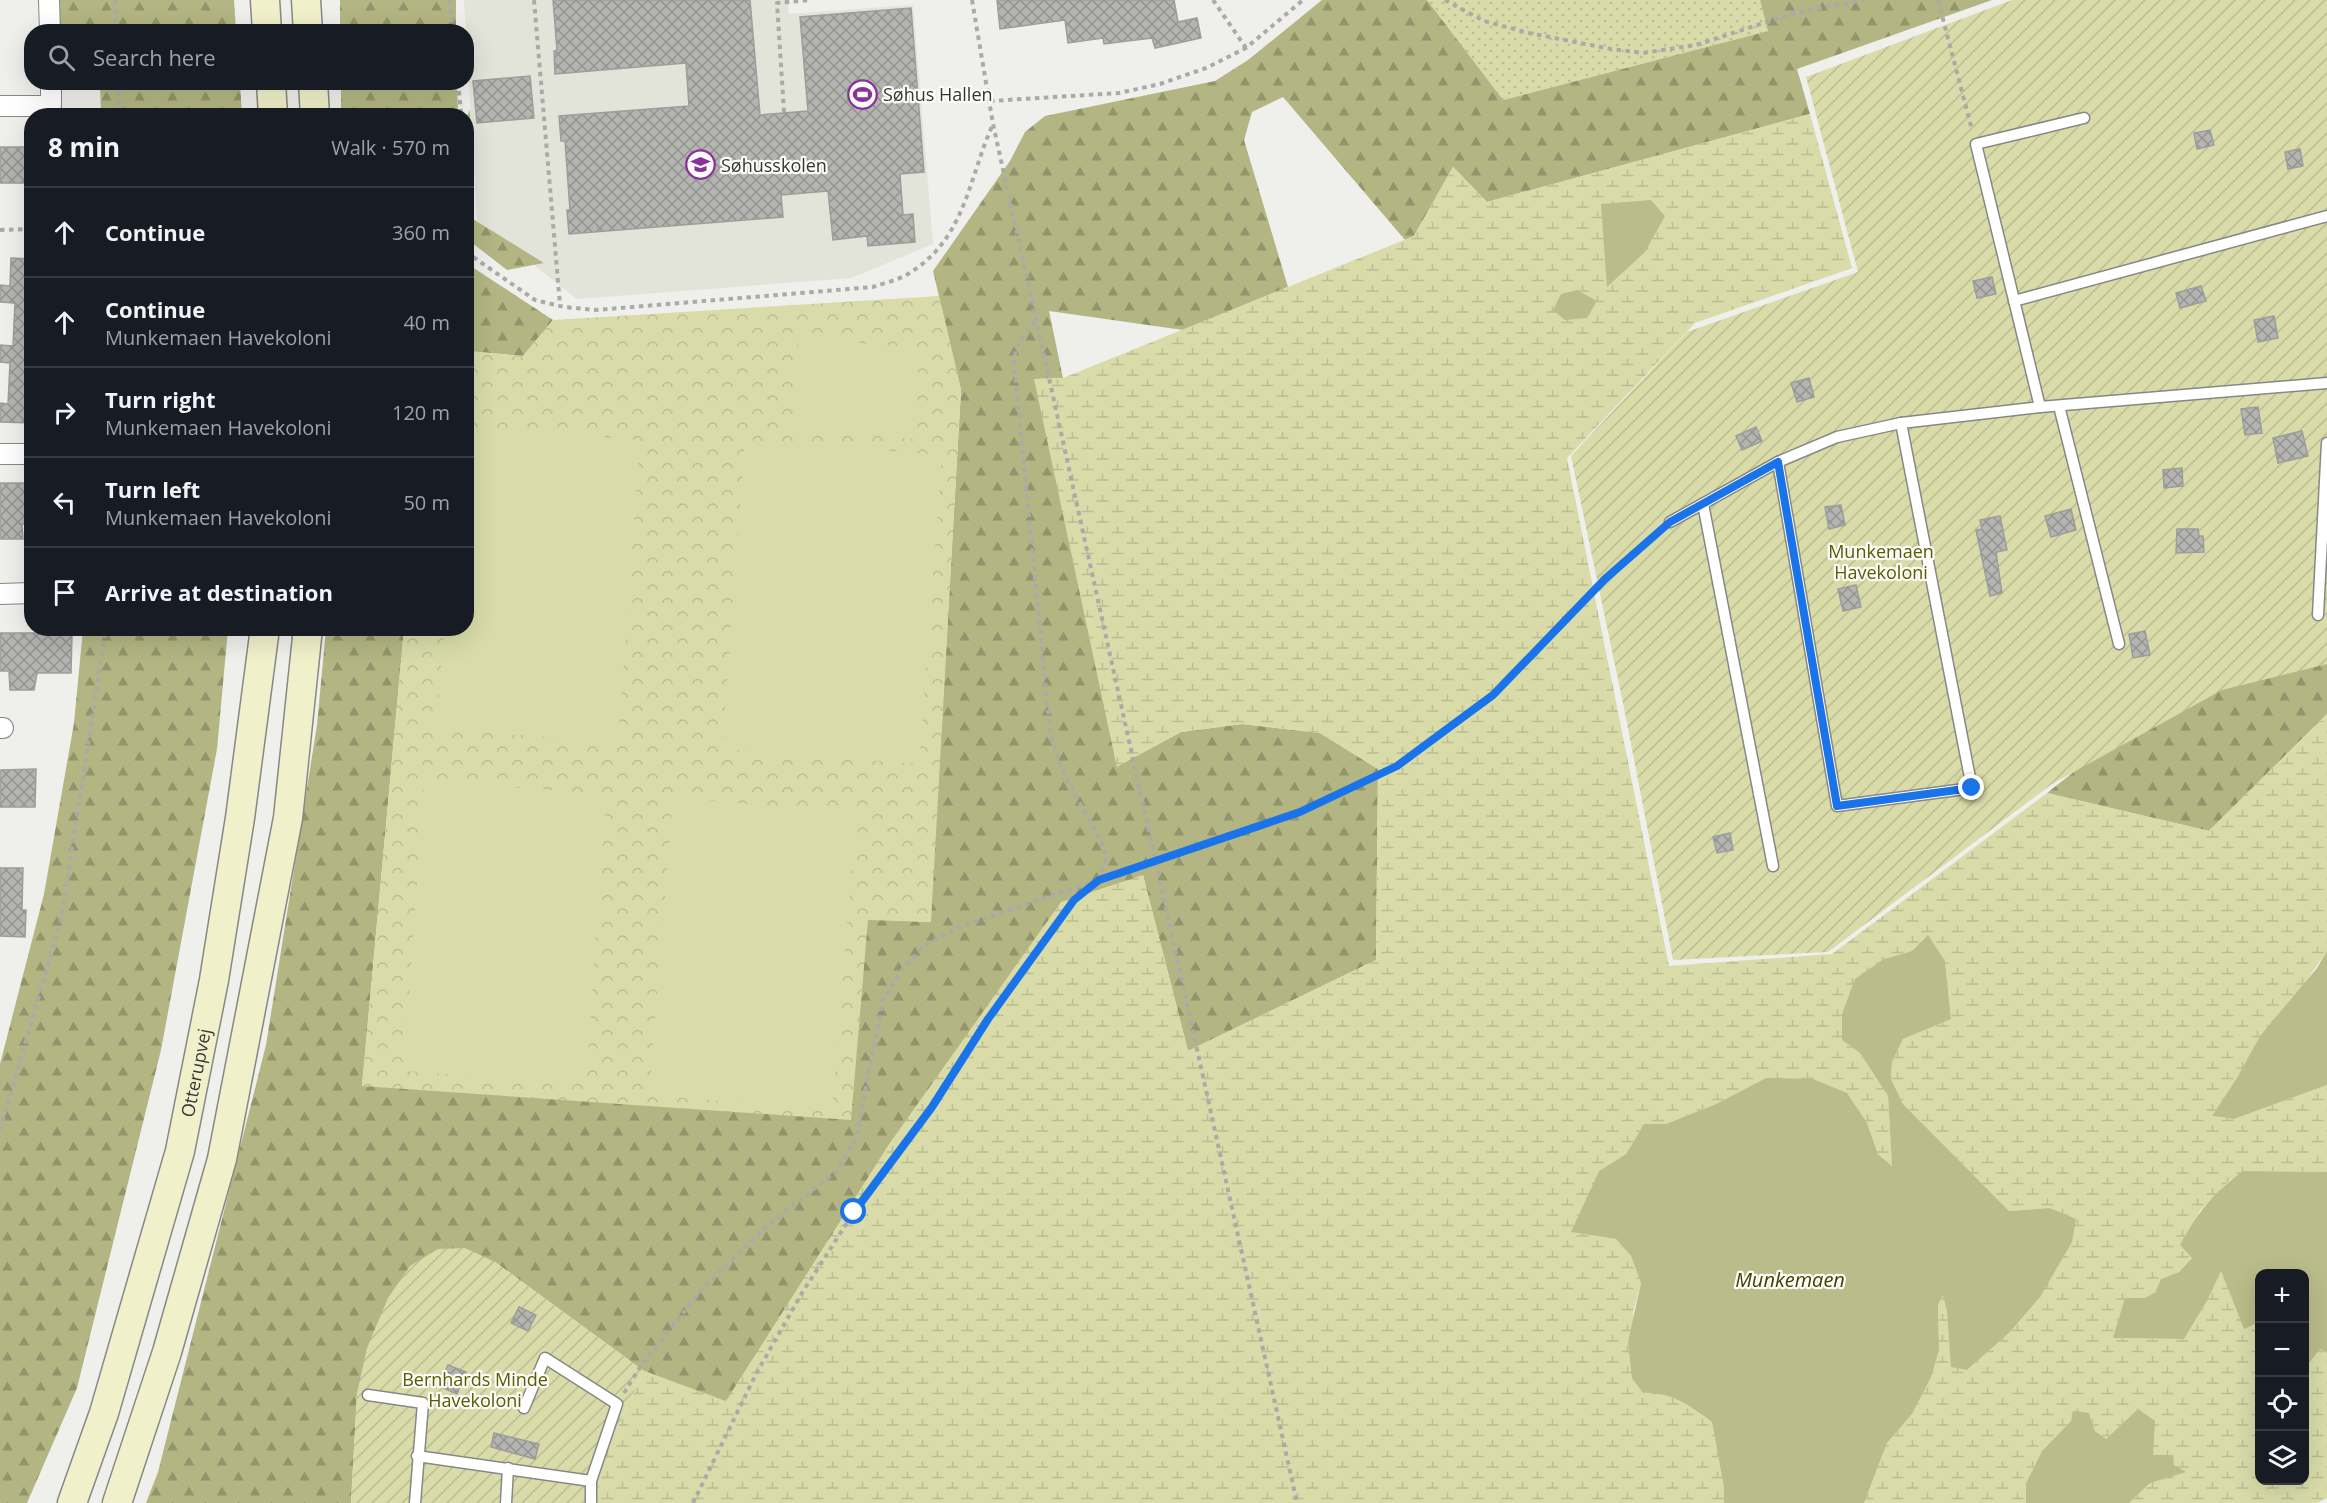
<!DOCTYPE html>
<meta charset="utf-8">
<style>
body{margin:0;font-family:"Open Sans",sans-serif;background:#242831;color:#f1f3f6}
.controls{position:absolute;right:18px;bottom:18px;display:grid;overflow:hidden;border-radius:12px;box-shadow:0 6px 24px #0002}
.controls button{width:54px;height:54px;display:grid;place-items:center;padding:0;border:0;border-bottom:2px solid #363941;background:#171b24;color:#f1f3f6;font:30px sans-serif}
.stop{position:absolute;width:18px;height:18px;margin:-14px;border:4px solid #1a73e8;border-radius:50%;background:#fff}
.stop.end{background:#1a73e8;border-color:#fff;box-shadow:0 2px 6px #0008}
.list{margin:0;padding:0;list-style:none}
h2{display:flex;justify-content:space-between;align-items:center;height:78px;margin:0;padding:0 24px;font-size:26px}
h2 small{font-size:20px;font-weight:400;color:#9ea1a6}
.list li{display:grid;grid-template-columns:39px 1fr auto;gap:18px;align-items:center;box-sizing:border-box;height:90px;padding:0 24px;border-top:2px solid #363941}
.list b{display:block;font-size:22px;white-space:nowrap}
.list p{margin:0;font-size:20px;white-space:nowrap;color:#9ea1a6}
.list em{font-size:20px;font-style:normal;color:#9ea1a6}
.icon{flex:none;width:33px;height:33px;fill:none;stroke:currentColor;stroke-width:2;stroke-linecap:round;stroke-linejoin:round}
.map{position:relative;flex:none;width:2327px;height:1503px;overflow:hidden}
.search{position:absolute;background:#171b24;box-shadow:0 6px 24px #0002;left:24px;top:24px;width:450px;height:66px;display:flex;align-items:center;gap:15px;box-sizing:border-box;padding:0 21px;border-radius:24px;color:#9ea1a6;font-size:22px}
.panel{position:absolute;background:#171b24;box-shadow:0 6px 24px #0002;left:24px;top:108px;width:450px;height:528px;border-radius:24px}
.map>svg:first-child{display:block}
.built{fill:#e2e3d9}
.grass{fill:url(#grass-dots)}
.forest{fill:url(#forest-firs)}
.wetland{fill:url(#wetland-marsh)}
.park{fill:url(#park-crowns)}
.garden{fill:url(#garden-furrows)}
.pitch{fill:#d9dca9}
.water{fill:#babc89}
.building{fill:url(#building-cross-hatch);stroke:#9d9d9a;stroke-width:1.5}
.lines{fill:none;stroke-linecap:round;stroke-linejoin:round}
.lane-casing{stroke:#878785;stroke-width:13}
.street-casing{stroke:#878785;stroke-width:22}
.secondary-casing{stroke:#878785;stroke-width:31}
.path{stroke:#aaaaa8;stroke-width:4;stroke-dasharray:4.5 4.5;stroke-linecap:butt}
.lane{stroke:#fff;stroke-width:10}
.street{stroke:#fff;stroke-width:20}
.secondary{stroke:#f0f0ca;stroke-width:28}
.route{stroke:#1a73e8;stroke-width:8}
.labels{text-anchor:middle;dominant-baseline:central;stroke-width:4.5;stroke-linejoin:round;paint-order:stroke}
.poi-label{font-size:18px;fill:#363635;stroke:#fcfcf9;text-anchor:start}
.park-label{font-size:18px;fill:#5a5b02;stroke:#fcfcf9}
.street-label{font-size:18px;fill:#363635;stroke:#fcfcf9}
.water-label{font-size:20px;font-style:italic;fill:#414101;stroke:#fcfcf9}
</style>
<div class="map">
<svg width="2327" height="1503" viewBox="0 0 2327 1503">
<defs>
<pattern id="grass-dots" width="8" height="8" patternUnits="userSpaceOnUse" patternTransform="scale(1.5)"><rect width="8" height="8" fill="#d9dca9"/><path d="M2 2h.1M6 6h.1" fill="none" stroke="#bbbd92" stroke-width="1.8" stroke-linecap="round"/></pattern>
<pattern id="forest-firs" width="22" height="20" patternUnits="userSpaceOnUse" patternTransform="scale(1.5)"><rect width="22" height="20" fill="#b3b683"/><path d="M5 1l3.5 6h-7zM16 11l3.5 6h-7z" fill="#92956c"/></pattern>
<pattern id="wetland-marsh" width="20" height="14" patternUnits="userSpaceOnUse" patternTransform="scale(1.5)"><rect width="20" height="14" fill="#d9dca9"/><path d="M1 5h8M5 5V1M11 12h8M15 12V8" fill="none" stroke="#bbbd92"/></pattern>
<pattern id="park-crowns" width="20" height="18" patternUnits="userSpaceOnUse" patternTransform="scale(1.5)"><rect width="20" height="18" fill="#d9dca9"/><path d="M2 6a3 3 0 1 1 6 0M12 15a3 3 0 1 1 6 0" fill="none" stroke="#bbbd92"/></pattern>
<pattern id="garden-furrows" width="10" height="10" patternUnits="userSpaceOnUse" patternTransform="scale(1.5)"><rect width="10" height="10" fill="#d9dca9"/><path d="M-1 1l2-2M0 10L10 0M9 11l2-2" fill="none" stroke="#bbbd92"/></pattern>
<pattern id="building-cross-hatch" width="8" height="8" patternUnits="userSpaceOnUse" patternTransform="scale(1.5)"><rect width="8" height="8" fill="#b4b4b1"/><path d="M0 0l8 8M0 8l8-8" fill="none" stroke="#939391"/></pattern>
</defs>
<rect width="100%" height="100%" fill="#efefec"/>
<!-- built -->
<path class="built" d="M464 0H788L789 14 913 5 933 244 851 278 577 299 477 220Z"/>
<!-- grass -->
<path class="grass" d="M1427 0H1760L1768 31 1502 100Z"/>
<!-- forest -->
<g class="forest">
<path d="M58 0H234L236 31H59Z"/>
<rect x="340" y="0" width="116" height="31"/>
<path d="M1322 0H1427L1503 100 1768 31 1760 0H1992L1797 69 1810 114 1487 202 1453 167 1414 236 1405 240 1283 97 1252 112 1244 140 1288 287 1183 330 1049 311 1063 378 1035 379 1117 766 1181 732 1242 724 1320 733 1378 769 1376 960 1188 1051 1143 875 892 1140 726 1402 644 1371 495 1262 357 1393 351 1503H146L158 1472 266 1045 317 725 326 629H404L362 1086 868 919 930 922 961 390 933 271 1010 161 1025 132 1045 116 1215 81 1248 60Z"/>
<path d="M100 83H240L242 115H101Z"/>
<path d="M341 83H457L458 111 455 116 341 115Z"/>
<path d="M470 110 473 219 544 263 507 270 467 239 466 118Z"/>
<path d="M466 263 553 320 523 356 467 351Z"/>
<path d="M2327 628V714L2209 831 2047 793 2201 672Z"/>
<path d="M83 629H228L217 749 161 1050 77 1388 27 1503H0V1064L44 894 74 723Z"/>
</g>
<!-- wetland -->
<path class="wetland" d="M1810 114 1852 268 1695 323 1567 458 1669 966 1832 954 2047 793 2209 831 2327 714V951L2212 1116 2234 1119 2327 1085V1172L2244 1171 2227 1183 2199 1212 2192 1258 2179 1272 2161 1279 2156 1293 2144 1298 2113 1338 2184 1339 2207 1301 2221 1270 2244 1328 2259 1322 2260 1480H2304L2305 1368 2320 1348 2327 1353V1498L2317 1503H2129L2150 1483 2153 1455 2138 1409 2106 1439 2095 1431 2089 1413 2071 1421 2042 1451 2026 1483V1503H1864L1887 1443 1912 1414 1939 1350 1938 1305 1944 1294 1947 1311 1967 1370 2009 1333 2076 1220 2050 1208 2009 1211 1903 1104 1891 1079 1892 1062 1903 1039 1951 1018 1945 961 1912 951 1884 959 1842 1040 1860 1053 1888 1096 1892 1166 1878 1154 1867 1123 1766 1078 1716 1104 1666 1124H1644L1626 1154 1599 1171 1572 1232 1616 1239 1631 1256 1641 1283 1633 1312 1643 1392C1670 1391 1690 1406 1712 1422L1724 1488V1503H596L604 1455 644 1371 726 1401 892 1140 1061 902 1143 875 1188 1051 1376 960 1378 769 1320 733 1242 724 1181 732 1117 767 1034 379 1063 378 1414 236 1453 167 1487 202Z"/>
<!-- park -->
<path class="park" d="M939 296 961 390 931 922 868 920 851 1120 362 1086 404 629 466 628 467 351 523 356 553 320Z"/>
<!-- garden -->
<g class="garden">
<path d="M2012 0H2327V664L2222 690 2052 784 1828 952 1673 960 1623 703 1571 456 1687 332 1858 272 1806 77Z"/>
<path d="M465 1248 495 1262 644 1371 604 1455 596 1503H351L357 1393 367 1348 388 1298 410 1266 438 1249Z"/>
</g>
<!-- pitch -->
<g class="pitch">
<path d="M799 338 920 348 913 439 792 429Z"/>
<path d="M467 427 640 440 618 742 436 729 444 629 466 628Z"/>
<path d="M745 440 942 455 919 764 722 749Z"/>
<path d="M424 781 606 794 586 1083 404 1071Z"/>
<path d="M673 798 856 813 832 1110 649 1095Z"/>
</g>
<!-- water -->
<g class="water">
<path d="M1651 200 1665 216 1645 252 1607 287 1601 204Z"/>
<path d="M1577 290 1597 301 1587 318 1565 320 1553 310 1561 294Z"/>
<path d="M1928 935 1945 961 1951 1019 1903 1039 1892 1062 1891 1079 1903 1104 2009 1211 2050 1208 2076 1219 2072 1242 2040 1297 2009 1333 1967 1370 1951 1367 1947 1311 1943 1295 1938 1305 1939 1350 1931 1377 1912 1414 1887 1443 1864 1503H1724V1488L1712 1422C1690 1406 1670 1391 1643 1393L1632 1378 1628 1342 1641 1283 1631 1256 1616 1239 1571 1232 1599 1171 1626 1154 1644 1124H1666L1716 1104 1766 1078 1813 1079 1847 1093 1867 1123 1878 1154 1892 1166 1888 1096 1860 1053 1842 1040V1014L1855 979 1884 959 1912 951Z"/>
<path d="M2327 951V1085L2234 1119 2212 1116 2237 1078 2260 1036 2317 968Z"/>
<path d="M2243 1171 2327 1172V1353L2320 1349 2305 1368 2304 1274H2260L2259 1322 2244 1329 2221 1271 2207 1301 2184 1339 2113 1338 2125 1298H2144L2155 1293 2161 1279 2179 1272 2192 1258 2180 1245C2199 1211 2212 1194 2243 1171Z"/>
<path d="M2138 1409 2155 1421 2153 1455H2173L2174 1465 2186 1472 2150 1483 2129 1503H2026V1483L2042 1451 2071 1421 2073 1411 2089 1413 2095 1431 2106 1439Z"/>
</g>
<!-- building -->
<g class="building">
<path d="M553 0H750L760 115 808 111 800 17 911 8 924 172 900 174 903 215 913 214 915 242 868 246 867 236 833 240 828 191 781 195 783 217 569 234 567 210H570L565 141H561L559 116 689 106 686 63 555 74 554 51 557 50Z"/>
<path d="M997 0H1174L1178 22 1197 18 1201 38 1155 48 1152 38 1104 44 1103 38 1068 43 1065 20 1000 29Z"/>
<path d="M530 76 534 118 477 123 473 81Z"/>
<path d="M2210 130 2214 145 2197 149 2194 133Z"/>
<rect x="0" y="147" width="32" height="36"/>
<path d="M2300 149 2303 166 2288 169 2285 152Z"/>
<path d="M11 258 32 259V423L0 422V403L8 404 10 363 0 362V345L13 346 15 303 0 302V285L10 286Z"/>
<path d="M1992 277 1996 294 1977 298 1973 281Z"/>
<path d="M2201 286 2206 301 2180 308 2176 293Z"/>
<path d="M2274 316 2278 338 2258 342 2254 320Z"/>
<path d="M1809 378 1814 397 1797 402 1791 383Z"/>
<path d="M2258 407 2262 433 2245 435 2241 409Z"/>
<path d="M1756 427 1762 441 1742 450 1736 436Z"/>
<path d="M2302 431 2308 456 2278 463 2273 438Z"/>
<path d="M2182 468 2183 486 2164 488 2163 470Z"/>
<path d="M0 483H25V497H32V524H22L23 539H0Z"/>
<path d="M1841 505 1845 525 1829 529 1825 507Z"/>
<path d="M2071 509 2076 530 2051 537 2045 516Z"/>
<path d="M2000 516 2007 550 1996 552 2002 593 1990 596 1976 530 1982 529 1980 520Z"/>
<path d="M2177 529H2198L2199 536H2203L2204 552 2176 553Z"/>
<path d="M1856 585 1861 607 1843 611 1838 589Z"/>
<path d="M2145 631 2150 655 2133 658 2129 634Z"/>
<path d="M0 633H72L71 673H37L34 690H10L9 671H0Z"/>
<path d="M36 769 35 807H0V770Z"/>
<path d="M1730 833 1733 850 1717 853 1713 837Z"/>
<path d="M0 868H23L22 910H26L25 937 0 936Z"/>
<path d="M519 1307 536 1315 528 1331 511 1323Z"/>
<path d="M448 1365 466 1372 457 1394 439 1386Z"/>
<path d="M494 1433 539 1444 535 1459 491 1447Z"/>
</g>
<g class="lines">
<defs>
<g id="lane">
<path d="M2014 301 2327 216"/>
<path d="M2059 406 2119 644"/>
<path d="M2040 407 1976 144 2084 118"/>
<path d="M1778 462 1837 806 1972 788 1901 423"/>
<path d="M1703 504 1773 866"/>
<path d="M1670 522 1778 462 1837 437 1901 423 2040 407 2327 383"/>
<path d="M2318 615 2327 443"/>
<path d="M368 1395 423 1403 415 1503"/>
<path d="M524 1408 545 1358 617 1404 591 1481V1503"/>
<path d="M417 1456 591 1481"/>
<path d="M506 1503 508 1468"/>
</g>
<g id="street">
<path d="M49 0 50 32"/>
<path d="M0 106H51V82"/>
<path d="M0 454H32"/>
<path d="M0 594 32 593"/>
<path d="M0 728H3"/>
</g>
<g id="secondary">
<path d="M265 0 267 32"/>
<path d="M306 0 308 32"/>
<path d="M271 82 273 116"/>
<path d="M313 82 315 116"/>
<path id="s1" d="M72 1503 104 1413 180 1151 214 980 240 818 265 628"/>
<path d="M117 1503 167 1352 222 1159 288 818 308 628"/>
</g>
</defs>
<!-- lane casing -->
<use href="#lane" class="lane-casing"/>
<!-- street casing -->
<use href="#street" class="street-casing"/>
<!-- secondary casing -->
<use href="#secondary" class="secondary-casing"/>
<!-- path -->
<g class="path">
<path d="M115 0 116 32"/>
<path d="M450 0 453 32"/>
<path d="M534 0 560 305"/>
<path d="M972 0 993 124 1297 1503"/>
<path d="M1213 0 1246 48"/>
<path d="M1445 0 1484 21 1529 33 1611 49 1643 53 1696 45 1798 12 1864 0"/>
<path d="M1938 0 1972 130"/>
<path d="M118 82 119 116"/>
<path d="M458 82 461 112 459 116"/>
<path d="M990 101 1119 93 1160 84 1206 68 1246 48 1303 0"/>
<path d="M784 112 777 3 811 0"/>
<path d="M0 230 32 229"/>
<path d="M466 252 535 300 564 307 596 310 873 287C884 283 898 280 908 274 966 239 968 179 993 124"/>
<path d="M0 1130 61 920 106 628"/>
<path d="M624 1393 640 1367 702 1289 768 1225 837 1171 856 1138 883 1000 902 970 924 946 959 927 1300 812 1397 766 1493 695 1605 579 1660 531"/>
<path d="M693 1503 756 1374 802 1293 854 1212 932 1107 988 1019 1074 900 1099 880 1107 858 1101 842 1062 770 1050 732 1014 363 1016 347 1036 319"/>
</g>
<!-- lane -->
<use href="#lane" class="lane"/>
<!-- street -->
<use href="#street" class="street"/>
<!-- secondary -->
<use href="#secondary" class="secondary"/>
</g>
<g class="lines">
<!-- route -->
<path class="route" d="M854 1212 932 1107 988 1019 1074 900 1099 880 1300 812 1397 766 1493 695 1605 579 1670 522 1778 462 1837 806 1972 788"/>
</g>
<!-- icons -->
<defs>
<symbol id="stadium-ring" viewBox="-11 -11 22 22"><circle r="9.5" fill="#fcfcf9" stroke="#89309c" stroke-width="1.5"/><path d="M0-5a6.5 5 0 1 0 0 10a6.5 5 0 1 0 0-10ZM-3.5-1.8h7v3.6h-7Z" fill="#89309c"/></symbol>
<symbol id="school-ring" viewBox="-11 -11 22 22"><circle r="9.5" fill="#fcfcf9" stroke="#89309c" stroke-width="1.5"/><path d="M0-5L7-2L0 1L-7-2ZM-4 1L0 2.5L4 1V4Q0 6-4 4Z" fill="#89309c"/></symbol>
</defs>
<g fill-rule="evenodd">
<use href="#stadium-ring" x="846" y="78" width="33" height="33"/>
<use href="#school-ring" x="684" y="148" width="33" height="33"/>
</g>
<g class="labels">
<!-- poi labels -->
<g class="poi-label">
<text x="883" y="94">Søhus Hallen</text>
<text x="721" y="165">Søhusskolen</text>
</g>
<!-- park labels -->
<g class="park-label">
<text x="1881" y="551">Munkemaen<tspan x="1881" dy="21">Havekoloni</tspan></text>
<text x="475" y="1379">Bernhards Minde<tspan x="475" dy="21">Havekoloni</tspan></text>
</g>
<!-- street labels -->
<g class="street-label">
<text stroke="none"><textPath href="#s1" startOffset="448">Otterupvej</textPath></text>
</g>
<!-- water labels -->
<g class="water-label">
<text x="1790" y="1279">Munkemaen</text>
</g>
</g>
</svg>
<div class="controls">
<button>+</button>
<button>−</button>
<button><svg class="icon" aria-label="locate" viewBox="0 0 24 24"><circle cx="12" cy="12" r="6"/><path d="M12 2v4M12 18v4M2 12h4M18 12h4"/></svg></button>
<button><svg class="icon" aria-label="layers" viewBox="0 0 24 24"><path d="M12 4l9 5-9 5-9-5zM3 14l9 5 9-5"/></svg></button>
</div>
<div class="stop" style="left:854px;top:1212px"></div>
<div class="stop end" style="left:1972px;top:788px"></div>
<div class="search"><svg class="icon" aria-label="search" viewBox="0 0 24 24"><circle cx="10" cy="10" r="6"/><path d="M15 15l6 6"/></svg>Search here</div>
<section class="panel">
<h2>8 min<small>Walk · 570 m</small></h2>
<ul class="list">
<li><svg class="icon" aria-label="ahead" viewBox="0 0 24 24"><path d="M12 20V5M6 11l6-6 6 6"/></svg><div><b>Continue</b></div><em>360 m</em></li>
<li><svg class="icon" aria-label="ahead" viewBox="0 0 24 24"><path d="M12 20V5M6 11l6-6 6 6"/></svg><div><b>Continue</b><p>Munkemaen Havekoloni</p></div><em>40 m</em></li>
<li><svg class="icon" aria-label="right" viewBox="0 0 24 24"><path d="M7 20v-9h11M14 6l5 5-5 5"/></svg><div><b>Turn right</b><p>Munkemaen Havekoloni</p></div><em>120 m</em></li>
<li><svg class="icon" aria-label="left" viewBox="0 0 24 24"><path d="M17 20v-9H6M10 6l-5 5 5 5"/></svg><div><b>Turn left</b><p>Munkemaen Havekoloni</p></div><em>50 m</em></li>
<li><svg class="icon" aria-label="arrive" viewBox="0 0 24 24"><path d="M6 21V4h12l-3 4 3 4H6"/></svg><div><b>Arrive at destination</b></div></li>
</ul>
</section>
</div>
